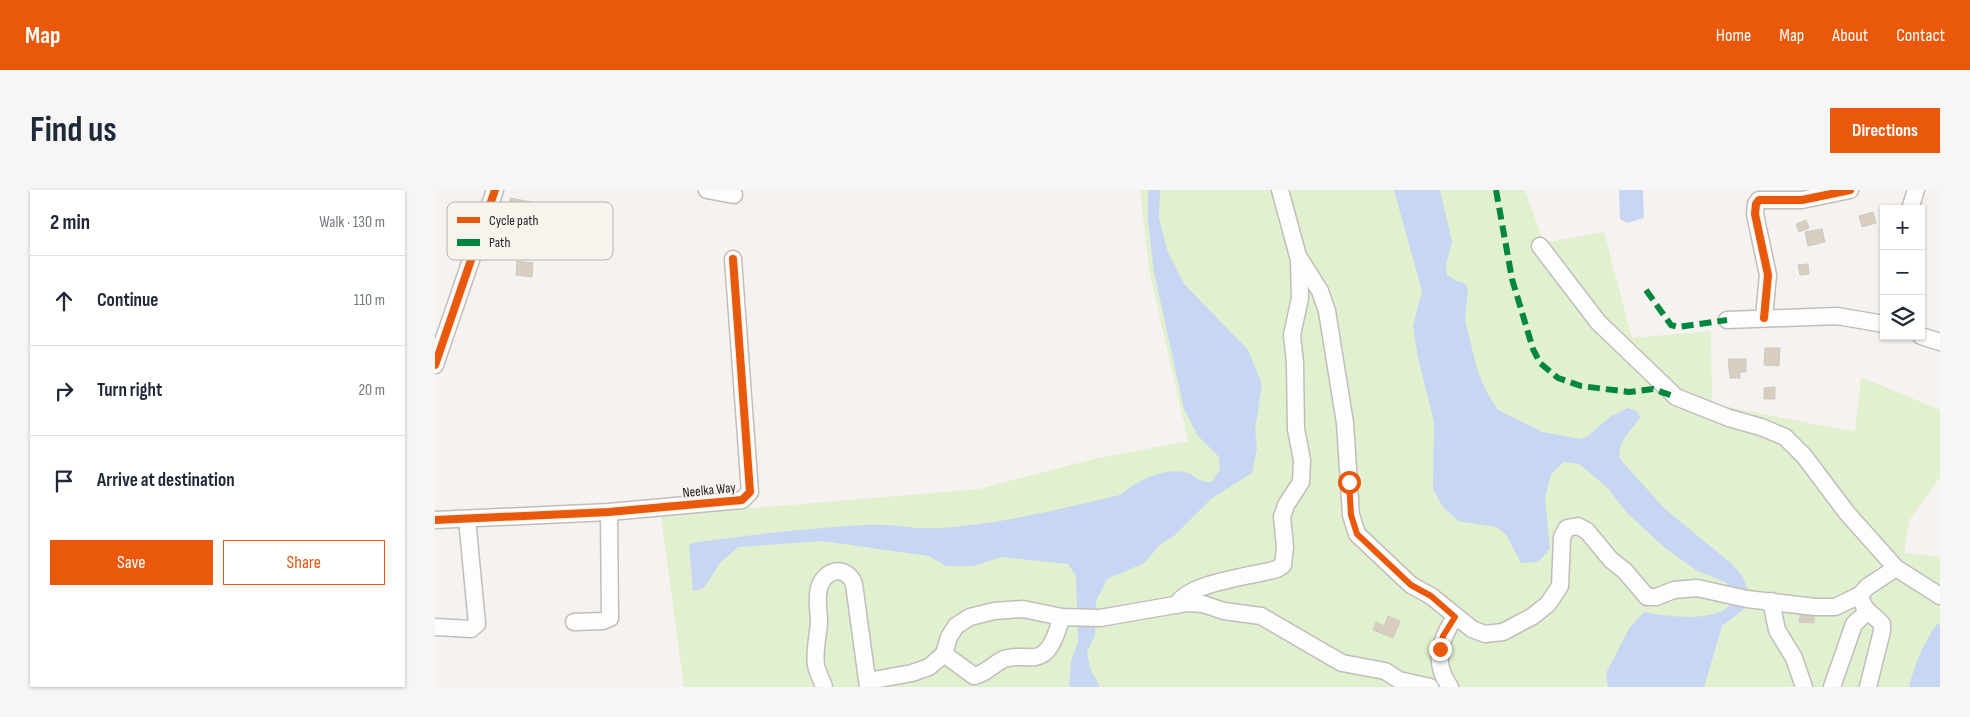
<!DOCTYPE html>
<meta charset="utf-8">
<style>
body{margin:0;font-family:"Sofia Sans Condensed",sans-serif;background:#f6f6f7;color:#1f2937}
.controls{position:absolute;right:15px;top:15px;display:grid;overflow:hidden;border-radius:0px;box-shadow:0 1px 4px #0004}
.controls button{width:45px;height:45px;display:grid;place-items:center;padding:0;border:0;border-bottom:1px solid #e0e1e3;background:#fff;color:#1f2937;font:25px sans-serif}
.stop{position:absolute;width:15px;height:15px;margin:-11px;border:4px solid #ea580c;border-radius:50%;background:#fff}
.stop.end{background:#ea580c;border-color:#fff;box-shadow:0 1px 5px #0008}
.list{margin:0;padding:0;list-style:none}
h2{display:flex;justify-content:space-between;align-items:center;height:65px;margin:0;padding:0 20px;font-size:21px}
h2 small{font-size:16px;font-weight:400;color:#747a83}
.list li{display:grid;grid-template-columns:32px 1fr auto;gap:15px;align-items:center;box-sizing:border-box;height:90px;padding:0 20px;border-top:1px solid #e0e1e3}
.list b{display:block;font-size:19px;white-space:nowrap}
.list em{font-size:16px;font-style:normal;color:#747a83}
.actions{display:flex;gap:10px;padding:15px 20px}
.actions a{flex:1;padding:11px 0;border:1px solid #ea580c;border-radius:0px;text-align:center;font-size:18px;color:#ea580c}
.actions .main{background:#ea580c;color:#fff}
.icon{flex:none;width:28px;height:28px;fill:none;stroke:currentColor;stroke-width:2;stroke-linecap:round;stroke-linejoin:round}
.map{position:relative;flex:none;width:1505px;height:497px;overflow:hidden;border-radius:0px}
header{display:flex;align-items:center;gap:30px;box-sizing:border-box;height:70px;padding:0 25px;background:#ea580c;color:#fff}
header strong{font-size:24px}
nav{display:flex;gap:28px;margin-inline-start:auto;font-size:18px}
.intro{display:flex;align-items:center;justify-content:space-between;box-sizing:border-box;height:120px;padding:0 30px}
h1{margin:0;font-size:35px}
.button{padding:12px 22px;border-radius:0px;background:#ea580c;color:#fff;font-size:18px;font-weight:700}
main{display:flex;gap:30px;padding:0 30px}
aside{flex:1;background:#fff;border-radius:0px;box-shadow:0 1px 4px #0004}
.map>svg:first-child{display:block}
.green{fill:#e1f0ce}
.water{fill:#c7d6f3}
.building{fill:#d8cebe;stroke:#cccac7}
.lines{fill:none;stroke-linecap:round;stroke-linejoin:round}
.minor-casing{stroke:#c0bebb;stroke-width:19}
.minor{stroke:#fefdfd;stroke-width:16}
.quiet{stroke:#00873e;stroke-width:6;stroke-dasharray:12 6;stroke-linecap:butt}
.cycleway-casing{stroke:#f7f3ed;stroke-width:11}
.cycleway{stroke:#e8590c;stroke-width:8}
.route{stroke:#ea580c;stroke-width:6}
.labels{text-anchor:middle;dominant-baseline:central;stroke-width:4;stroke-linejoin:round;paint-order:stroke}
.street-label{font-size:14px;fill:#211f1d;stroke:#f7f3ed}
.key{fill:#f7f3ed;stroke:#b7b3af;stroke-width:1}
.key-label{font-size:14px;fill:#211f1d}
</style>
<header>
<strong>Map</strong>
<nav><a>Home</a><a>Map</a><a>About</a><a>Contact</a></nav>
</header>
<div class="intro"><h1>Find us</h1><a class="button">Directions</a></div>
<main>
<aside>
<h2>2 min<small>Walk · 130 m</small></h2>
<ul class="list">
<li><svg class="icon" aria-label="ahead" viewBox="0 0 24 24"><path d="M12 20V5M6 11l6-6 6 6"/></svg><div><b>Continue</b></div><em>110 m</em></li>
<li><svg class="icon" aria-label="right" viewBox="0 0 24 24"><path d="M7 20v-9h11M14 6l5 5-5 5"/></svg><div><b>Turn right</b></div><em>20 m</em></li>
<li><svg class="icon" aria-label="arrive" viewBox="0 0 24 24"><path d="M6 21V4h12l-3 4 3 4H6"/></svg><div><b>Arrive at destination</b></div></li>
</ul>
<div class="actions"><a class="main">Save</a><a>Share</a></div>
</aside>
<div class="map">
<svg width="1505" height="497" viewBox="0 0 1505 497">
<rect width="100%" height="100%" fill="#f5f2ef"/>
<!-- green -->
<path class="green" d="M705 0H1090L1109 53 1169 42 1197 148 1276 141 1277 214 1420 242 1426 187 1505 220V287L1474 331 1469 363 1505 367V497H249L226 326 544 299 659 269 753 251 714 79Z"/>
<!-- water -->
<g class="water">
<path d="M713 0H725L724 28 733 63 750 95 813 160 827 194 820 240 822 258 817 283 776 309 739 346 725 355 709 373 672 389 661 411 660 445 652 462 655 478 665 497H634L636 471 643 452 641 386 633 374 566 367 539 376H511L494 366 387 351 303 357 285 373 269 398 258 401 254 354 263 352C320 344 376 338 433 335 457 333 481 340 505 338 565 334 626 319 685 305 701 292 726 278 749 282 761 284 761 293 777 292L785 279 784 267 763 246 749 219 719 82 713 31Z"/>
<path d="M959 0H1005L1017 52 1011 75 1012 85 1020 90 1030 94 1033 99 1030 130 1042 179 1051 201 1063 220 1108 242 1145 249 1153 246 1176 226 1193 218 1202 221 1205 228C1196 240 1181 254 1185 269L1230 319 1297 374 1308 387 1314 404 1308 420 1287 436 1269 497H1173L1171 483 1195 437 1209 422C1231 426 1276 433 1294 416L1296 402 1292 393 1261 380 1229 357 1191 322 1172 297 1144 274 1129 272 1116 284 1110 308 1115 359 1103 372 1086 373 1072 346 1062 337 1023 331 1008 317 998 299 999 232 983 168 978 136 987 101Z"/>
<path d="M1184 0H1208L1209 28 1192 33 1185 29Z"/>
<path d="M1503 433 1505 436V497H1474C1480 473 1488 453 1503 433Z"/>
</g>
<!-- building -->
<g class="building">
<path d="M75 8 107 14 104 24 74 16Z"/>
<path d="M1438 22 1441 33 1427 37 1424 26Z"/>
<path d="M1371 30 1374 38 1364 42 1361 34Z"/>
<path d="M1387 39 1390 52 1373 56 1370 42Z"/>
<path d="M82 71 98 73 97 87 81 85Z"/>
<path d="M1373 74 1374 84 1365 85 1363 75Z"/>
<path d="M1330 158H1345L1344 176 1329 175Z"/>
<path d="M1293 169H1311V182H1305V188H1295Z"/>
<path d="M1340 197V209H1329V198Z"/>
<path d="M1365 425 1379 427V433L1364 432Z"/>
<path d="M953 426 965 431 958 448 938 440 941 432 949 436Z"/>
</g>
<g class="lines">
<defs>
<g id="minor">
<path d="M272 0 299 5"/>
<path d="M845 0 863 66 885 101 892 121 910 233 916 325 922 344 976 395 996 406 1037 439 1050 444 1068 442 1098 426 1113 414 1125 396 1127 347 1132 338 1143 336 1152 341 1176 370 1190 381 1212 407H1221L1239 400 1262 398 1312 409 1380 417H1400L1425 405"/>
<path d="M1475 19 1481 0"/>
<path d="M1105 56 1163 132 1241 207 1294 228 1326 237 1350 247 1369 266 1412 323 1461 378 1505 406"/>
<path d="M1329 128 1333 85 1320 24 1321 14 1324 10H1367L1415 0"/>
<path d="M1292 130 1402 126 1449 134"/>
<path d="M1486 146 1505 152"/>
<path d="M0 175 60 0"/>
<path d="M0 330 174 322 307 310 315 302 298 69"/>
<path d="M1336 411 1342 440 1359 468 1369 497"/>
<path d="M742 415C751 393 818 386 842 379L848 375 850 357 847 327 851 315 866 292 867 270 861 239 860 173 857 145 865 108 864 71"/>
<path d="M139 432 168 431 175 428 174 322"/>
<path d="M0 437 36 439 42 434 32 329"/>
<path d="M509 464 539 486C551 484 558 474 569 469 580 465 590 468 600 467 617 465 622 440 627 427"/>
<path d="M433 491 477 483 494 477 509 464 514 447 521 436 535 427 559 421 588 419 627 427 665 428 751 413 768 414 789 421 826 426 907 473 950 481 964 490 995 497"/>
<path d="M389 497C387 490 382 482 381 475 379 461 383 446 384 433 384 421 381 409 384 398 390 379 411 374 419 394L433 497"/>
<path d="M1015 497C997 472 1005 450 1020 427"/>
<path d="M1397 497 1419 434 1432 422"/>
<path d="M1433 497 1447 441V434C1437 423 1428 421 1425 405L1432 397 1461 378"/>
</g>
</defs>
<!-- minor casing -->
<use href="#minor" class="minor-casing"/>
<!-- minor -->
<use href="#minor" class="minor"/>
<!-- quiet -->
<g class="quiet">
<path d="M1061 0 1077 89 1098 159 1105 173 1123 188 1146 196 1194 202 1218 199 1241 207"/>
<path d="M1211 100 1236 135 1243 137 1292 130"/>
</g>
<defs>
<g id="cycleway">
<path d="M1329 128 1333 85 1320 24 1321 14 1324 10H1367L1415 0"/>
<path d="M0 175 60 0"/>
<path d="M0 330 174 322 307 310 315 302 298 69"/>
</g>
</defs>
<!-- cycleway casing -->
<use href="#cycleway" class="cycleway-casing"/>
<!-- cycleway -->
<use href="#cycleway" class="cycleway"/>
</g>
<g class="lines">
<!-- route -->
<path class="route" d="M914 292 916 325 922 344 976 395 996 406 1020 427 1008 446 1005 459"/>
</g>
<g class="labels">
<!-- street labels -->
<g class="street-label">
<text transform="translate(274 300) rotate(-6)">Neelka Way</text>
</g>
</g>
<!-- legend -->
<rect x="12" y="12" width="166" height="58" rx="8" class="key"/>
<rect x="22" y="27" width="23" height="6" fill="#e8590c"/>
<rect x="22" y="49" width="23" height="7" fill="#00873e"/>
<g class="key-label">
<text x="54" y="35">Cycle path</text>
<text x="54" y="57">Path</text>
</g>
</svg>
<div class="controls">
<button>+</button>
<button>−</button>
<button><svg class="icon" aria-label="layers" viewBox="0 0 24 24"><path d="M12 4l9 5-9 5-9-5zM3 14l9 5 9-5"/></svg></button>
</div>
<div class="stop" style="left:914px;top:292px"></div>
<div class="stop end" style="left:1005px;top:459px"></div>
</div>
</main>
